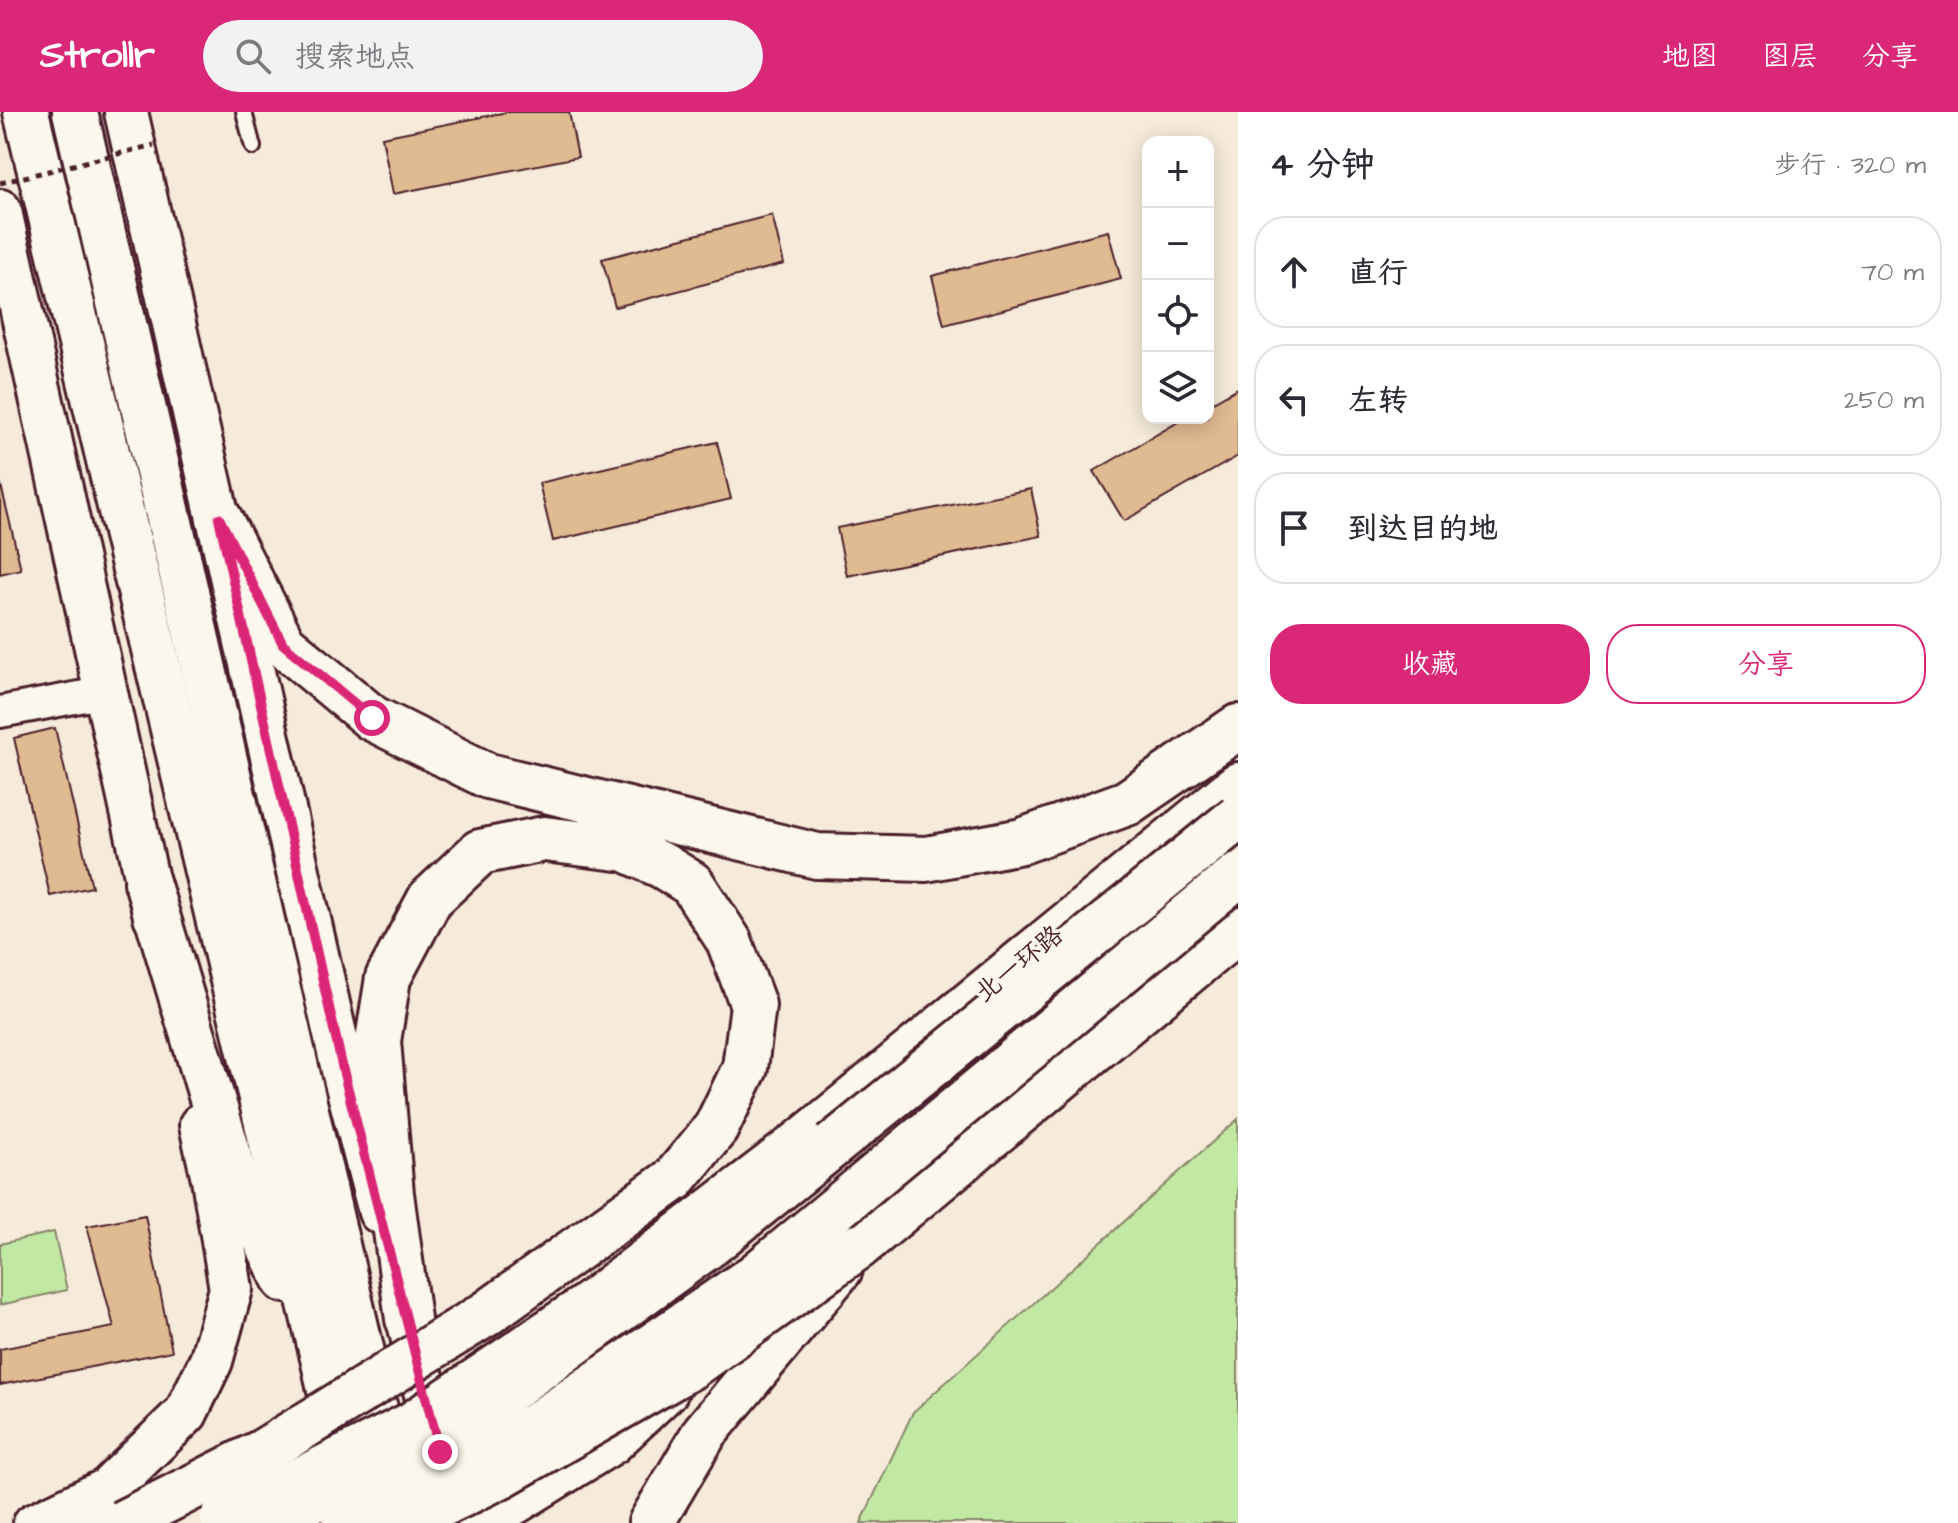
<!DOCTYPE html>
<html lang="zh">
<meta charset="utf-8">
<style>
body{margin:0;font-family:"Architects Daughter","LXGW WenKai TC",sans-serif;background:#f2f2f3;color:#2b2b33}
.controls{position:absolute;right:24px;top:24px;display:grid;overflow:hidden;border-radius:16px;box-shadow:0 4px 20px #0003}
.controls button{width:72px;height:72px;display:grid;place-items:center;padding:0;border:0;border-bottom:2px solid #e1e1e2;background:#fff;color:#2b2b33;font:40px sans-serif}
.stop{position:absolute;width:24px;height:24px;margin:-18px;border:6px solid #db2777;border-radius:50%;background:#fff}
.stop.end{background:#db2777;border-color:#fff;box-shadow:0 2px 8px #0008}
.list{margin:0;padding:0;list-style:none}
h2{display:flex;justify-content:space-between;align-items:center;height:104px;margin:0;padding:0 32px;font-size:34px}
h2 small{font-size:26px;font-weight:400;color:#7c7c81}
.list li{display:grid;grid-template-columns:52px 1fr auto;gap:24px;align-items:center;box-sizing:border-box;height:112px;margin:0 16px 16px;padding:0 16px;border:2px solid #e1e1e2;border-radius:32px}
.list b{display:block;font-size:30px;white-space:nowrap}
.list em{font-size:26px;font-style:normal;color:#7c7c81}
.actions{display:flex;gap:16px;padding:24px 32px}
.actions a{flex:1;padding:18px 0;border:2px solid #db2777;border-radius:32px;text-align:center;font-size:28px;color:#db2777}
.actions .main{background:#db2777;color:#fff}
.icon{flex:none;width:44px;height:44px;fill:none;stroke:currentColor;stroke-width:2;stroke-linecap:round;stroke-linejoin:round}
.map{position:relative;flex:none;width:1238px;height:1411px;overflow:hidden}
header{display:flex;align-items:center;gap:48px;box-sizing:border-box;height:112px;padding:0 40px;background:#db2777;color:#fff}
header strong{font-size:38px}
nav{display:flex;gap:44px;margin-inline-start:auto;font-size:28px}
.search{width:560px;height:72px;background:#f2f2f3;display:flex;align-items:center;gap:20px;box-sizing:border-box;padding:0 28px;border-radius:44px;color:#7c7c81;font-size:30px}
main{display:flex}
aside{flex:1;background:#fff}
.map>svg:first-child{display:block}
.green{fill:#c2e9a4;stroke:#868468;stroke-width:2}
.building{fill:#e0ba91;stroke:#4a1f2b;stroke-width:2}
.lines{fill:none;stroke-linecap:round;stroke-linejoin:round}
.service-casing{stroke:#4a1f2b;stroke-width:20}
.minor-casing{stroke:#4a1f2b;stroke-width:36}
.tertiary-casing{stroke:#4a1f2b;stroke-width:44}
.secondary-casing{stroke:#4a1f2b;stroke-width:48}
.primary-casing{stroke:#4a1f2b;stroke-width:50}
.trunk-casing{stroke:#4a1f2b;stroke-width:50}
.service{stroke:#fbf7ec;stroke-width:14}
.minor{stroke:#fbf7ec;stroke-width:30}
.tertiary{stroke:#fbf7ec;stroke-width:38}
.secondary{stroke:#fbf7ec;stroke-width:42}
.primary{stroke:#fbf7ec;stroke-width:44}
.trunk{stroke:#fbf7ec;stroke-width:44}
.primary-bridge-casing{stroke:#4a1f2b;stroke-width:50;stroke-linecap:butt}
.trunk-bridge-casing{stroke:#4a1f2b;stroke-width:50;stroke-linecap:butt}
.path-bridge{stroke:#4a1f2b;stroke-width:5;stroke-dasharray:6 6;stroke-linecap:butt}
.primary-bridge{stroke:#fbf7ec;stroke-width:44}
.trunk-bridge{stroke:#fbf7ec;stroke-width:44}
.route{stroke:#db2777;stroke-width:10}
.labels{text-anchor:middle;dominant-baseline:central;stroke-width:7;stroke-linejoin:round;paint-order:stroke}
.street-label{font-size:26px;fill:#4a1f2b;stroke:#fbf7ec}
</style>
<header>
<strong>Strollr</strong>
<div class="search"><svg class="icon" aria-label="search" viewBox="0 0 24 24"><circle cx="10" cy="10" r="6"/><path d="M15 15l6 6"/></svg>搜索地点</div>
<nav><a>地图</a><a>图层</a><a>分享</a></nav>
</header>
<main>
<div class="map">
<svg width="1238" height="1411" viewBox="0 0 1238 1411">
<rect width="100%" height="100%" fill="#f6ebda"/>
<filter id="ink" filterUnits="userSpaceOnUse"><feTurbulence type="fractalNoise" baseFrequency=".0125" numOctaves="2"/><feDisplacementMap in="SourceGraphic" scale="16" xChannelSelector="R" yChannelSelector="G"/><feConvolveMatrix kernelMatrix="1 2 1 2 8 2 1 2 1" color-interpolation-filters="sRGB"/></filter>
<g filter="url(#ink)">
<!-- green -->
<g class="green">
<path d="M1238 1007V1411H861L913 1300Z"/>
<path d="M54 1120 67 1178 0 1193V1132Z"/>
</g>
<!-- building -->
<g class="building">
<path d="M507 0H569L578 45 393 82 382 25Z"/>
<path d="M772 103 784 152 615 195 602 147Z"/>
<path d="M1108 119 1121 167 944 213 932 164Z"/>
<path d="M1238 276V344L1124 409 1094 359 1185 306H1208V293Z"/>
<path d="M717 330 731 387 553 429 539 371Z"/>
<path d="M0 369 21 457 0 462Z"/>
<path d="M1031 377 1041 424 847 464 837 416Z"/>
<path d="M55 616 92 775 50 784 14 626Z"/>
<path d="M145 1103 172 1239 0 1273V1237L114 1215 87 1114Z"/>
</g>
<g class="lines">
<defs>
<path id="service" d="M244 0 253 35"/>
<path id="minor" d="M0 600 106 580"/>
<path id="tertiary" d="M33 1411 112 1373"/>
<g id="secondary">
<path d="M126 0 344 962 380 1100"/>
<path d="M0 99 155 804"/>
<path d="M409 1211 438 1333"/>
<path d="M82 1411 112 1373 186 1301 211 1249 231 1177 213 1067 201 1013"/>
</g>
<g id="primary">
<path d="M219 406 283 532 372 606 488 664 817 744 926 747 1022 729 1127 691 1238 615"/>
<path d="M801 1030 1238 673"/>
<path d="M858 1135 1238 818"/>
<path d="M408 1207 391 1082 378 929 388 866 430 787 480 740 544 727 626 737 663 754 692 772 729 829 753 893 745 956 716 1016 674 1067"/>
</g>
<g id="trunk">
<path d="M26 0 324 1250 353 1383"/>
<path d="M75 0 390 1362"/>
<path d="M147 770 234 1060 285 1168"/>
<path d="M480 1411 611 1330 666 1278"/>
<path d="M651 1411 705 1320 840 1157"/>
</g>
</defs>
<!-- service casing -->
<use href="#service" class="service-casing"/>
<!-- minor casing -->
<use href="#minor" class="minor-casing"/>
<!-- tertiary casing -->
<use href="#tertiary" class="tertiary-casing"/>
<!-- secondary casing -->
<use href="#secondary" class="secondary-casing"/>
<!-- primary casing -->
<use href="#primary" class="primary-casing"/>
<!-- trunk casing -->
<use href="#trunk" class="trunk-casing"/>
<!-- service -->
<use href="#service" class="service"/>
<!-- minor -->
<use href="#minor" class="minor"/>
<!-- tertiary -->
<use href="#tertiary" class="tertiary"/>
<!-- secondary -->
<use href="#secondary" class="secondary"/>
<!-- primary -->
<use href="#primary" class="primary"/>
<!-- trunk -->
<use href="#trunk" class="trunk"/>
<defs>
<g id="primary-bridge">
<path d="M223 1406 411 1313 587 1194 801 1030"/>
<path d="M122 1411 264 1339 486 1202 674 1067"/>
<path d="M404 1411 502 1363 690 1255 858 1135"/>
</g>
<g id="trunk-bridge">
<path d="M272 1411 509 1278 711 1132 1238 705"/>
<path d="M345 1411 536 1313 755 1164 1238 763"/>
</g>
</defs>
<!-- primary-bridge casing -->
<use href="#primary-bridge" class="primary-bridge-casing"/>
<!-- trunk-bridge casing -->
<use href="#trunk-bridge" class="trunk-bridge-casing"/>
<!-- path-bridge -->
<path class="path-bridge" d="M0 71 154 33"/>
<!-- primary-bridge -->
<use href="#primary-bridge" class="primary-bridge"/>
<!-- trunk-bridge -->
<use href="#trunk-bridge" class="trunk-bridge"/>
</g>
</g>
<g class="lines" filter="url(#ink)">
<!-- route -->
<path class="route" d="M372 606 283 532 219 406 344 962 440 1340"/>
</g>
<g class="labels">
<!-- street labels -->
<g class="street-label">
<text transform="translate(1019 852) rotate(-39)">北一环路</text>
</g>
</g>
</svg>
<div class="controls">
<button>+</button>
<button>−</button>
<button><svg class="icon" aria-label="locate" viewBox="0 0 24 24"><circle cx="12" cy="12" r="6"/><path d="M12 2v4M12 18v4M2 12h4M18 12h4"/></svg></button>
<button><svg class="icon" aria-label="layers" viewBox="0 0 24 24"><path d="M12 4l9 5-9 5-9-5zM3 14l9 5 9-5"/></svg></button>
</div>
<div class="stop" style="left:372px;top:606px"></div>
<div class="stop end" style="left:440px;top:1340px"></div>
</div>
<aside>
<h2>4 分钟<small>步行 · 320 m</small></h2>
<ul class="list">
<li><svg class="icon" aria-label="ahead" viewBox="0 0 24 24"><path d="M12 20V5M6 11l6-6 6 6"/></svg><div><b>直行</b></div><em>70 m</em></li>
<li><svg class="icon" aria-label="left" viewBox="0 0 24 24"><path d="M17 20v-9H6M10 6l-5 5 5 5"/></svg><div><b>左转</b></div><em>250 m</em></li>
<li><svg class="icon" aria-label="arrive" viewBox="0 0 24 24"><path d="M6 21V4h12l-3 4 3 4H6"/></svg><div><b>到达目的地</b></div></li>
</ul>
<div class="actions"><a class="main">收藏</a><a>分享</a></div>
</aside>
</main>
